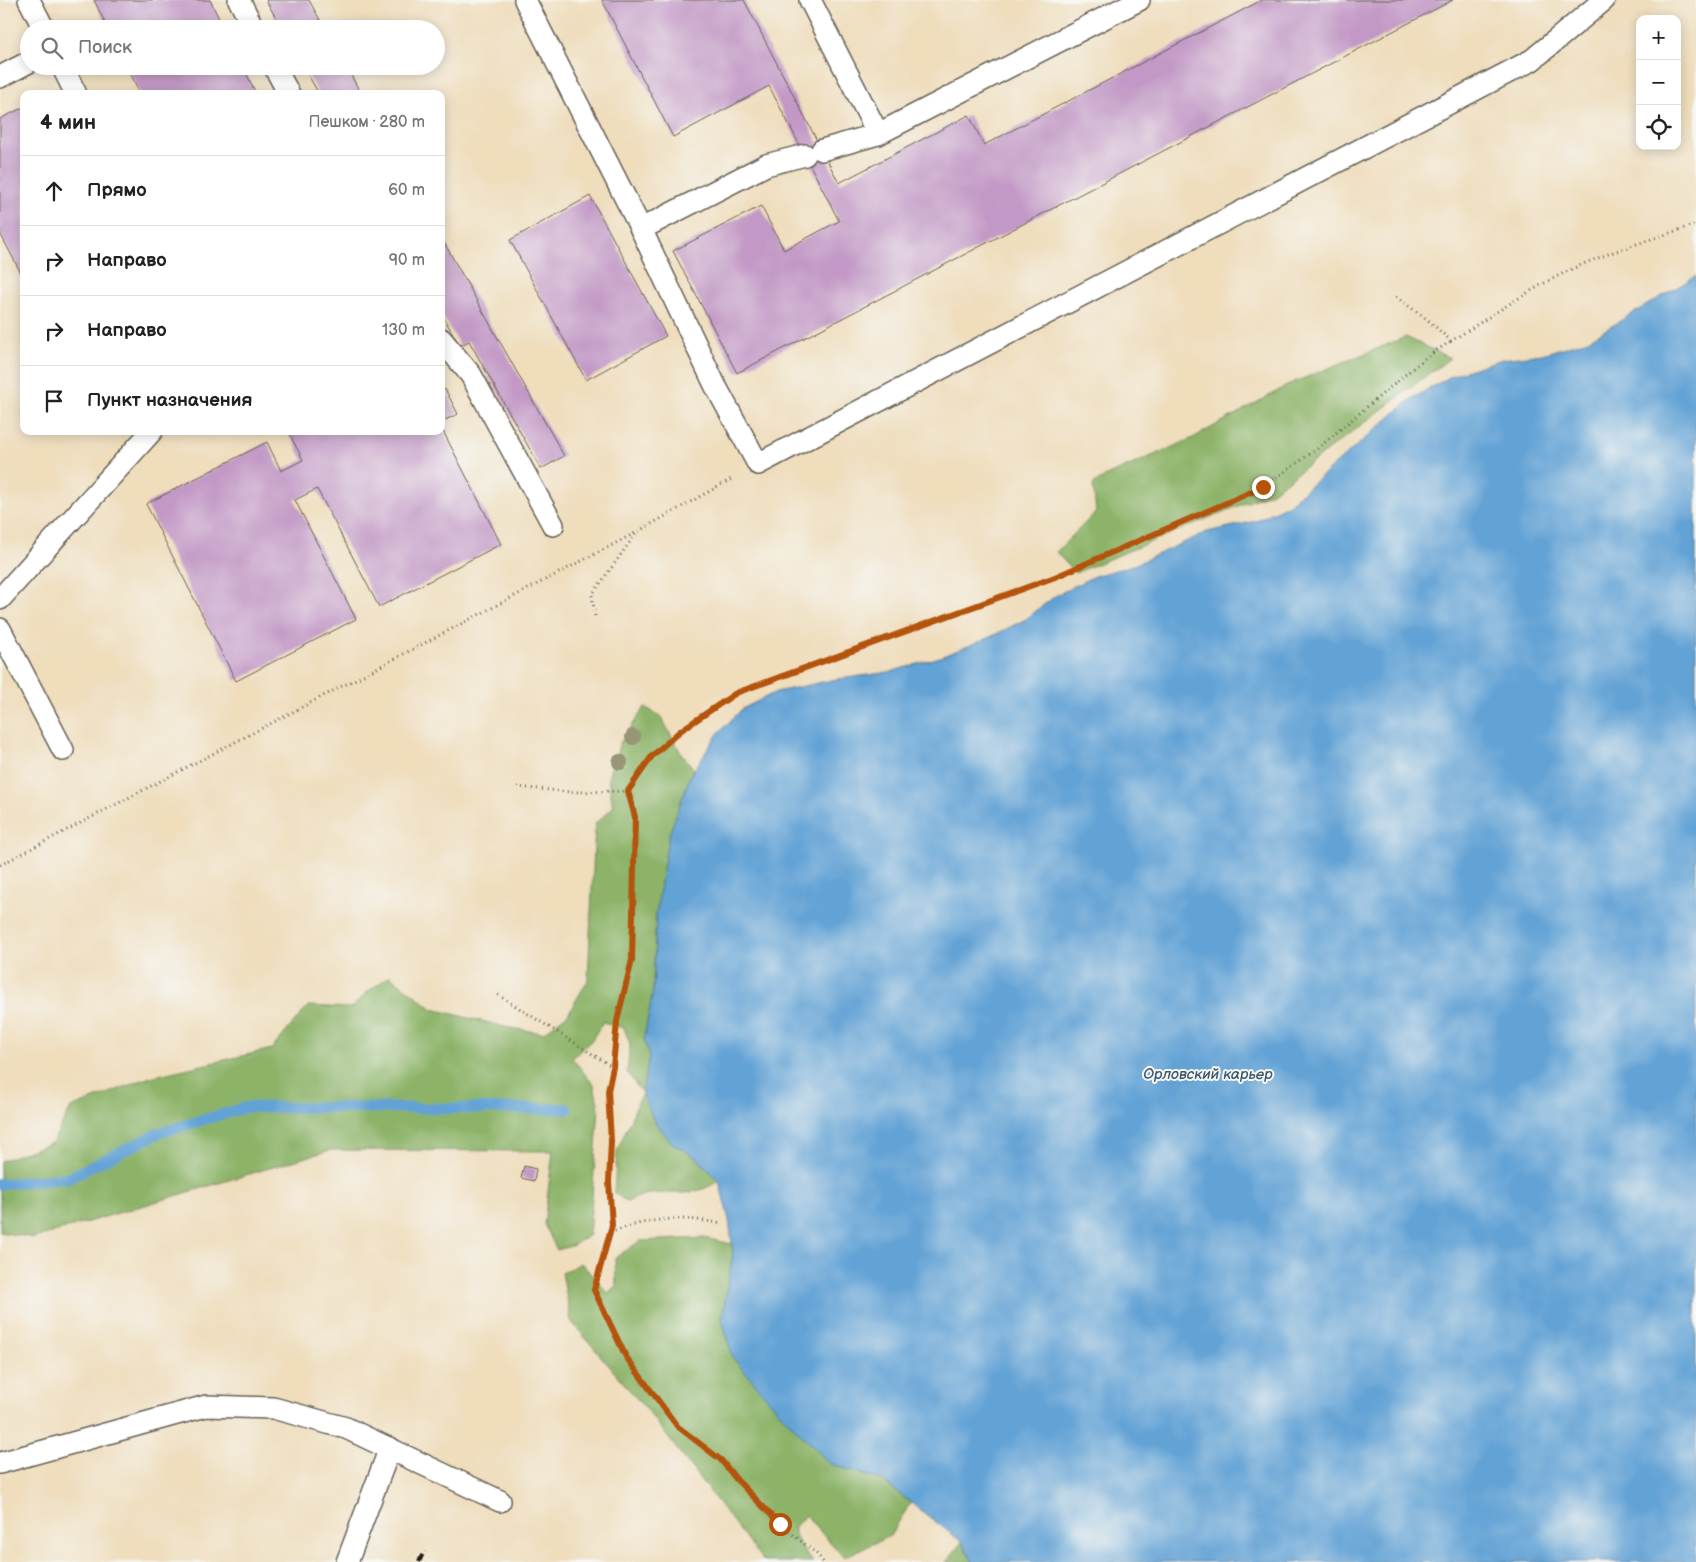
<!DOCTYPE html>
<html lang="ru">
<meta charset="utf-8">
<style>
body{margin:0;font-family:"Balsamiq Sans",sans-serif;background:#f6f6f6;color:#202124}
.controls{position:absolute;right:15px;top:15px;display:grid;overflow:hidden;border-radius:10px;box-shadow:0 2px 12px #0003}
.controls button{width:45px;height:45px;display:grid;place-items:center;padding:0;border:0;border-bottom:1px solid #e0e0e0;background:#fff;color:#202124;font:25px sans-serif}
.stop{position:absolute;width:15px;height:15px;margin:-11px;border:4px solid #b45309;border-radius:50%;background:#fff}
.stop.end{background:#b45309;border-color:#fff;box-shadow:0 1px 5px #0008}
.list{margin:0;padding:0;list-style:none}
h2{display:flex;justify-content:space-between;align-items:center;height:65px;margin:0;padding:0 20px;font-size:21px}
h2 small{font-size:16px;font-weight:400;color:#757577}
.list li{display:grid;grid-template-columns:32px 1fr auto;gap:15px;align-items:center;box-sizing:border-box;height:70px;padding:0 20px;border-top:1px solid #e0e0e0}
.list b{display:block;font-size:19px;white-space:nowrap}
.list em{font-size:16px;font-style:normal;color:#757577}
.icon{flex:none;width:28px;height:28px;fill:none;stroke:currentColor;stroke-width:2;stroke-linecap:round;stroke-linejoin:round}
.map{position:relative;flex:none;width:1696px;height:1562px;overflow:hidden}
.search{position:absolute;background:#fff;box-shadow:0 2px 12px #0003;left:20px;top:20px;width:425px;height:55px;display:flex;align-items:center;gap:12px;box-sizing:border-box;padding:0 18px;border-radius:28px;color:#757577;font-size:19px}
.panel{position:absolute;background:#fff;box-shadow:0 2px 12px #0003;left:20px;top:90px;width:425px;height:345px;border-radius:10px}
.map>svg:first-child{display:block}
.forest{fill:#8cb368;stroke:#546842}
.water{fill:#62a2d5;stroke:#3f5f78}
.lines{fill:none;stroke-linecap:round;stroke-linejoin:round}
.stream{stroke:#62a2d5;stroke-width:11}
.building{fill:#c299c6}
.lane-casing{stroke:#666054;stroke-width:24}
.path{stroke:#666054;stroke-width:3;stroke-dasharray:1 4;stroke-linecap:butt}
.lane{stroke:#fff;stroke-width:21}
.rail{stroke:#1c1c1c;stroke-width:4;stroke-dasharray:8 4;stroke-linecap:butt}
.tree{fill:#989676}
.route{stroke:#b45309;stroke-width:6}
.labels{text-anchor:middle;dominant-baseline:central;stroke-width:4;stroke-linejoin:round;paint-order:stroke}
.water-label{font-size:15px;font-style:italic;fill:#3c586f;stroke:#f6f6f2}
</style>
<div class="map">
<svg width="1696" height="1562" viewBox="0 0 1696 1562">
<rect width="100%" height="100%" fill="#f6f6f2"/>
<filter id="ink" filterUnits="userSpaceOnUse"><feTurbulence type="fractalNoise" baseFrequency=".02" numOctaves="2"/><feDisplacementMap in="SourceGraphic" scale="10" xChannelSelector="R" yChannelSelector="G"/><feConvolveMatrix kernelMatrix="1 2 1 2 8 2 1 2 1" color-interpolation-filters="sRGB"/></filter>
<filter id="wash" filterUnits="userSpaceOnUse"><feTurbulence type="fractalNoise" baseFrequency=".0096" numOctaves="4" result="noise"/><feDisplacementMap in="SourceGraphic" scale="20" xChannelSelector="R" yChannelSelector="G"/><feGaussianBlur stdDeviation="1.12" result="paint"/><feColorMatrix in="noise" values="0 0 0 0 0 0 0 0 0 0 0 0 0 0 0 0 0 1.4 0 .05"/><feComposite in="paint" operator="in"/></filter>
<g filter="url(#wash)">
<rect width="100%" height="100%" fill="#efddbc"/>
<!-- forest -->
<g class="forest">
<path d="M1406 337 1450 358 1272 492 1075 573 1056 552 1096 512 1093 485 1106 476 1191 439 1292 383Z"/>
<path d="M645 707 661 717 681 753 694 769 690 776 656 915 653 991 644 1039 649 1056 647 1073 654 1121 672 1143 697 1158 719 1181C691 1198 680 1191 650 1194 643 1194 634 1199 627 1202L614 1193 617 1151 642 1093 627 1072 630 1044 624 1028 603 1022 591 1041 572 1058 594 1085 599 1108 589 1235 574 1245 557 1250 544 1224 553 1151 330 1150 34 1238 0 1232V1161L52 1143 71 1108 150 1077 272 1049 308 1006 351 1008 367 992 390 976 433 1009 505 1027 543 1033 568 1014 588 980 595 824 613 807 608 777 620 743Z"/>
<path d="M704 1238 732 1244 733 1252 830 1464 881 1480 911 1502 890 1536 844 1557 805 1515 793 1529 800 1546 813 1562H764L650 1414 571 1321 562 1273 581 1263 608 1293 616 1286 615 1258 640 1241Z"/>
<path d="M962 1542 973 1562H946Z"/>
</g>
<!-- water -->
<path class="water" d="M1696 276V1562H973L962 1542 881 1480 830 1464 781 1414 733 1358 722 1319 733 1252 729 1220 719 1181 697 1158 672 1143 654 1121 642 1093 649 1056 644 1039 653 991 656 915 668 838 690 776 719 732 742 709 776 692 832 680 890 672 940 657 986 639 1026 619 1055 596 1094 576 1134 565 1207 532 1256 521 1289 504 1411 399 1453 375 1502 359 1542 354 1588 340Z"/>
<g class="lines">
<!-- stream -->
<path class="stream" d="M0 1184 68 1178 159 1133 247 1107 567 1109"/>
</g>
<g id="blocks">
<!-- building -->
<g class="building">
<path d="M94 0H210L224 29H108Z"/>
<path d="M266 0H309L325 29H282Z"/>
<path d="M602 0H744L839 183 969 115 984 145 1262 0H1453L737 373 673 251 761 206 784 250 839 221 769 86 673 137Z"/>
<path d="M127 66H243L256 94H140Z"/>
<path d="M303 66H346L361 94H319Z"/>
<path d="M24 107V279L0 233V119Z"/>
<path d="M590 196 666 336 586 380 510 240Z"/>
<path d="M441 237 564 456 541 469 469 341 460 346 441 313Z"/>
<path d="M445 389 458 414 441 422V391Z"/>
<path d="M288 431H443L501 544 379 607 317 489 295 500 356 619 236 681 146 504 267 442 281 471 303 460Z"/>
<path d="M524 1166 536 1169 534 1181 521 1178Z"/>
</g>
</g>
</g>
<g filter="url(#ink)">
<use href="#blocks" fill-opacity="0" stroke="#666054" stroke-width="1"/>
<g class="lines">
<defs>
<g id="lane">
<path d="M29 0 44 29"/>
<path d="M239 0 254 29"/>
<path d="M525 0 641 229 715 385 758 464 1532 60 1604 0"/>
<path d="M810 0 878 134 822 150"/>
<path d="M62 66 76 94"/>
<path d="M274 66 289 94"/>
<path d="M0 77 29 62"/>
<path d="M878 134 1139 0"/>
<path d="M641 229 766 165 805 155"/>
<path d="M441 339 471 375 553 525"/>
<path d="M0 599 152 431"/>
<path d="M0 629 63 750"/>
<path d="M0 1463 206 1406 273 1408 346 1428 500 1501"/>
<path d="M347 1562 390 1448"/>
</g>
</defs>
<!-- lane casing -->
<use href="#lane" class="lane-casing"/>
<!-- path -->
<g class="path">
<path d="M1396 297 1428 320 1451 341C1490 317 1528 290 1570 270 1610 251 1654 239 1696 224"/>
<path d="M595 616 592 595 637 532 733 478"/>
<path d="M517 787 571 792 628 791"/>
<path d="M0 865 637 532"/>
<path d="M498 995 613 1067"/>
<path d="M610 1233C648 1218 681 1215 721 1224"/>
<path d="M823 1562 818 1555 780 1524 736 1479 721 1460 677 1425 627 1357 594 1290 612 1225 609 1183 611 1141 608 1091 613 1067 617 1021 632 960 635 817 628 791 652 756 680 731 737 693 1055 577 1263 487 1317 449 1425 358 1451 341"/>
</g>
<!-- lane -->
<use href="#lane" class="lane"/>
<!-- rail -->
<path class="rail" d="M419 1562 424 1551"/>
</g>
<!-- trees -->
<g class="tree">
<circle cx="633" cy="737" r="8"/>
<circle cx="620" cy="762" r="8"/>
</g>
</g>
<g class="lines" filter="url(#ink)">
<!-- route -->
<path class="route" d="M780 1524 736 1479 721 1460 677 1426 626 1357 594 1290 612 1225 609 1182 611 1141 608 1091 613 1067 617 1021 632 960 635 817 628 791 652 756 680 731 736 693 1055 577 1263 487"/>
</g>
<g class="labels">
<!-- water labels -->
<g class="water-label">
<text x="1208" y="1074">Орловский карьер</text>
</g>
</g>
</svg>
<div class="controls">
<button>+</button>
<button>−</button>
<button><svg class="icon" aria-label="locate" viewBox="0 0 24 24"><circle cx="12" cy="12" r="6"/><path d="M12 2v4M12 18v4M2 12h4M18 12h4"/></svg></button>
</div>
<div class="stop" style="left:780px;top:1524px"></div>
<div class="stop end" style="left:1263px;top:487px"></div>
<div class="search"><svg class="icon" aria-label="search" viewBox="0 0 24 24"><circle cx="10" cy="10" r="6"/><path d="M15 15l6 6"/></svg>Поиск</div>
<section class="panel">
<h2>4 мин<small>Пешком · 280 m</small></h2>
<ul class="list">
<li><svg class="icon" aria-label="ahead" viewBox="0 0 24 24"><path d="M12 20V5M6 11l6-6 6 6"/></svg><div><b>Прямо</b></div><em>60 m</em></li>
<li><svg class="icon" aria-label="right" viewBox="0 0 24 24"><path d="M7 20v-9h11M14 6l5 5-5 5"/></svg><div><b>Направо</b></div><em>90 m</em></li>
<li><svg class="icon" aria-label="right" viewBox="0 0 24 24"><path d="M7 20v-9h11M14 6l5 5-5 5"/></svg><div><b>Направо</b></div><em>130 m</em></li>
<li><svg class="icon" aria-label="arrive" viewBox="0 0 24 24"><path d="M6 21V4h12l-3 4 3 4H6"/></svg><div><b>Пункт назначения</b></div></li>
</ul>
</section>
</div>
